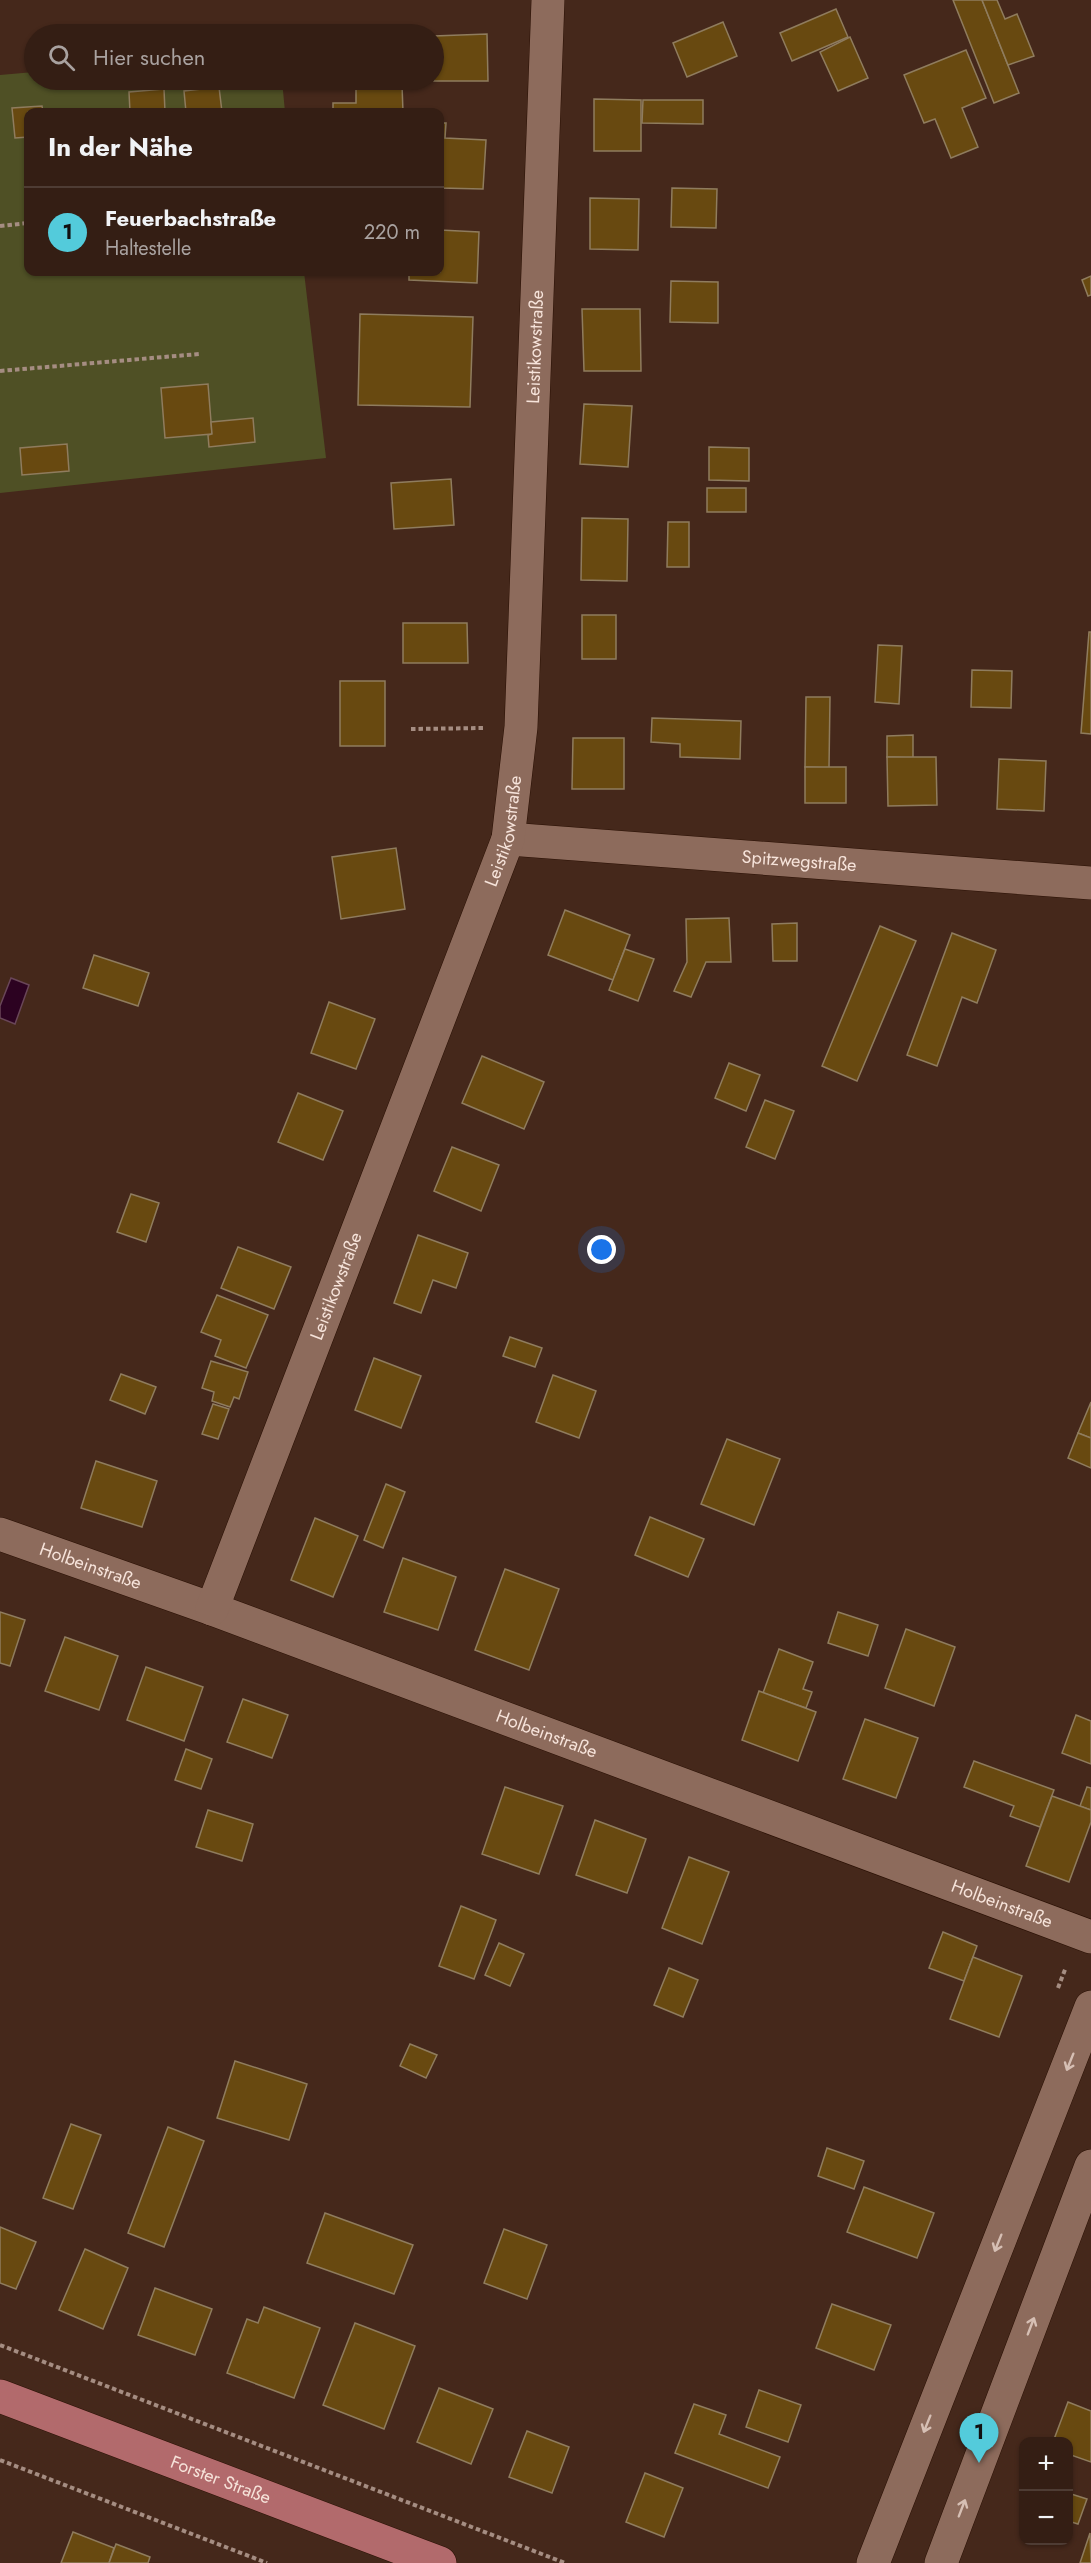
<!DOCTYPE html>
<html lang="de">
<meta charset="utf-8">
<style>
body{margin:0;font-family:Jost,sans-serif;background:#3f2b22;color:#f1f3f6}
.controls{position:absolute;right:18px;bottom:18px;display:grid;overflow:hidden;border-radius:12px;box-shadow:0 2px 4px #0004}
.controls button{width:54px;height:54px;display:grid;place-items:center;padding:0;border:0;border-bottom:2px solid #4e3c34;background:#341e14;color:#f1f3f6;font:30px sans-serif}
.you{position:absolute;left:602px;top:1250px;width:21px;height:21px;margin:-15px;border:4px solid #fff;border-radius:50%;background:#1a73e8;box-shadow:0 0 0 9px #1a73e833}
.badge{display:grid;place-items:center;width:39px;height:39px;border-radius:50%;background:#53cbdb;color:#111;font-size:20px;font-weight:700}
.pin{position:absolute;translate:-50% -50px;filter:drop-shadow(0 2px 3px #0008)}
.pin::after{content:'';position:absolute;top:32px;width:21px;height:18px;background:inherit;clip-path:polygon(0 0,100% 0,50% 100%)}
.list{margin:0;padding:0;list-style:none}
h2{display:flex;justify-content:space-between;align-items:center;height:78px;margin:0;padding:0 24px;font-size:26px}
h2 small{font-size:20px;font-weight:400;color:#a9a2a0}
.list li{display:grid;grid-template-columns:39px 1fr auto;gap:18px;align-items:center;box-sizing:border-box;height:90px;padding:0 24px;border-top:2px solid #4e3c34}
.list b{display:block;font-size:22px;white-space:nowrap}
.list p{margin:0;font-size:20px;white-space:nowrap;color:#a9a2a0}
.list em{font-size:20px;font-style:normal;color:#a9a2a0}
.icon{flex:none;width:33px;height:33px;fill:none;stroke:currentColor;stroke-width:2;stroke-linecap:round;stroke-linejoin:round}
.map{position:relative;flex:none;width:1091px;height:2563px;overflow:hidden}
.search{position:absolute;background:#341e14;box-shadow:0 2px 4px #0004;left:24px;top:24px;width:420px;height:66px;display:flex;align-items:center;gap:15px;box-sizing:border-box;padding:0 21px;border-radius:33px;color:#a9a2a0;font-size:22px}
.panel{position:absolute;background:#341e14;box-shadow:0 2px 4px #0004;left:24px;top:108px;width:420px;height:168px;border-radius:12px}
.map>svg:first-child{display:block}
.green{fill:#4f5025}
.water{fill:#2c0221;stroke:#694658;stroke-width:1.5}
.building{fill:#684910;stroke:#8f7c5e;stroke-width:1.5}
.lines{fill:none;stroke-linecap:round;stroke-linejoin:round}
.minor-casing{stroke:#2a1004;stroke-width:34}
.major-casing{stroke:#2a1004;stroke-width:34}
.path{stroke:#a58d82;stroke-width:4;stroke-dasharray:4.5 3;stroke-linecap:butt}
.minor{stroke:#8d6b5c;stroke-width:33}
.major{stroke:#b26a6c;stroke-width:33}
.oneway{stroke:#d6bfb4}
.labels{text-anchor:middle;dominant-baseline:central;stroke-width:4.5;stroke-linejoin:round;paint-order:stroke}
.street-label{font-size:18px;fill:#f6e3da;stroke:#3a1e11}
</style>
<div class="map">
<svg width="1091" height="2563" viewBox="0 0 1091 2563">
<rect width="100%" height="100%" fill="#45281b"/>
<!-- green -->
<path class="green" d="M34 72V80H282L285 112H28V272H304L326 458 0 493V75Z"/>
<!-- water -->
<path class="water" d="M11 978 29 985 15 1024 0 1018V1006Z"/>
<!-- building -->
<g class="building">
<path d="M953 0H982L1019 93 994 103Z"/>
<path d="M982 0H997L1005 19 1017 14 1034 56 1008 65Z"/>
<path d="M836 9 848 37 792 61 780 33Z"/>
<path d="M723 22 737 56 687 77 673 43Z"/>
<path d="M487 34 488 81H434V36Z"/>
<path d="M850 37 868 78 838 91 820 52Z"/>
<path d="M966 50 986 98 962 108 978 147 951 158 935 119 924 123 904 75Z"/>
<path d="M402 85 403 112H333V103H356V86Z"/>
<path d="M219 87 222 112H186L184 91Z"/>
<path d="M164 89 165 112H130L129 92Z"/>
<path d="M594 99 641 100V151H594Z"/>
<path d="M643 100H703V124L642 123Z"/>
<path d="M42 106 43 112H28V137L15 138 12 108Z"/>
<path d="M440 123H446L445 138 486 140 483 189 440 188Z"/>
<path d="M672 188 717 189 716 228 671 227Z"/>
<path d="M590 198 639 199 638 250 590 249Z"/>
<path d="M440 230 479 232 477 283 409 280V272H440Z"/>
<path d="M1091 276V295L1088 296 1082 280Z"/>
<path d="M671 281 718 282V323L670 322Z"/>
<path d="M582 309H640L641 371H584Z"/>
<path d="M360 314 473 317 470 407 358 405Z"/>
<path d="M208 384 212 434 165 438 161 388Z"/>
<path d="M584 404 632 406 628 467 580 464Z"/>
<path d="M253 418 255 442 209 447 208 435 212 434 211 422Z"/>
<path d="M67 444 69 471 22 475 20 448Z"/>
<path d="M709 447 749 448V481L709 480Z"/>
<path d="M451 479 454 525 394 529 391 483Z"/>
<rect x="707" y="488" width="39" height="24"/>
<path d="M582 518 628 519 627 581 581 580Z"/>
<path d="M668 522H689V567H667Z"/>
<rect x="582" y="615" width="34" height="44"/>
<path d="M403 623H467L468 663H403Z"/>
<path d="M1089 632H1091V734L1081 733Z"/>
<path d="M878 645 902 646 899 704 875 702Z"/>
<path d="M972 670 1012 671 1011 708 971 707Z"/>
<rect x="340" y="681" width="45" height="65"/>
<path d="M806 697H830L829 768 805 767Z"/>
<path d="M652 718 741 721 740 759 680 757V744L651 742Z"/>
<path d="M913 735V758L887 757V736Z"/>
<path d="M573 738H624V789H572Z"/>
<path d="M887 757H936L937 805 888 806Z"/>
<path d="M999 759 1046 761 1044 811 997 809Z"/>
<rect x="805" y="767" width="41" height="36"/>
<path d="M396 848 405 909 341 919 332 857Z"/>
<path d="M565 910 630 935 613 980 548 955Z"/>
<path d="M729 918 731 962H706L691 997 674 991 687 962 686 919Z"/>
<path d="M797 923V961H773L772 924Z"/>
<path d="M880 926 916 941 857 1081 822 1066Z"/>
<path d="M952 933 996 950 977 1003 962 997 937 1066 907 1055Z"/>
<path d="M625 949 654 959 638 1001 609 990Z"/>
<path d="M94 955 149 973 138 1006 83 988Z"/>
<path d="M329 1002 375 1019 356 1069 311 1053Z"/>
<path d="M482 1056 544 1082 524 1129 462 1103Z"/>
<path d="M729 1063 760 1075 746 1111 715 1098Z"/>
<path d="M298 1093 343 1111 323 1160 278 1142Z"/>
<path d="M765 1100 794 1111 775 1159 746 1147Z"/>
<path d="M452 1147 499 1165 481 1211 434 1191Z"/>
<path d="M131 1194 159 1203 146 1242 117 1232Z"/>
<path d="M418 1235 468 1253 456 1288 433 1280 421 1313 394 1303Z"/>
<path d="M238 1247 291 1267 274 1309 221 1288Z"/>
<path d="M217 1295 268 1315 246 1368 215 1356 221 1340 201 1332Z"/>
<path d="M510 1337 542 1348 535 1367 503 1356Z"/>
<path d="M374 1358 421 1376 401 1428 355 1410Z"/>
<path d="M211 1361 248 1372 239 1399 234 1397 230 1407 212 1401 214 1392 202 1388Z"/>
<path d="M121 1374 156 1387 145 1414 110 1400Z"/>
<path d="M553 1375 596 1391 579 1438 536 1422Z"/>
<path d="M1091 1402V1438L1078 1433Z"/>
<path d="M213 1404 229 1409 218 1439 202 1434Z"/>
<path d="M1078 1433 1091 1438V1468L1068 1458Z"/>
<path d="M727 1439 780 1459 754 1525 701 1504Z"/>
<path d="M96 1461 157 1481 142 1527 81 1508Z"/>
<path d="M386 1484 405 1492 383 1548 364 1540Z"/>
<path d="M650 1517 704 1539 688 1577 635 1555Z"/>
<path d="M315 1518 358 1536 333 1597 291 1580Z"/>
<path d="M403 1558 456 1577 438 1630 384 1612Z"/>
<path d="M505 1569 559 1589 529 1670 475 1650Z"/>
<path d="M0 1612 25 1620 10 1666 0 1663Z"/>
<path d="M838 1612 878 1625 868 1656 828 1643Z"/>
<path d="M906 1629 955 1647 934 1706 885 1688Z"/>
<path d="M65 1637 118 1656 99 1710 45 1691Z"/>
<path d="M779 1649 813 1662 803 1689 812 1692 806 1708 763 1693Z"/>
<path d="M146 1667 203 1687 184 1741 127 1720Z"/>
<path d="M759 1691 816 1712 798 1761 742 1740Z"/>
<path d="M243 1699 288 1715 272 1758 227 1742Z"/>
<path d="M1076 1715 1091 1721V1764L1062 1753Z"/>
<path d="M865 1719 918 1738 896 1798 843 1779Z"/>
<path d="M186 1749 212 1759 201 1789 175 1780Z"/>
<path d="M974 1761 1054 1790 1040 1827 1010 1816 1014 1806 964 1787Z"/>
<path d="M505 1787 563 1806 539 1874 482 1854Z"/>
<path d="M1087 1787 1091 1788V1810L1080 1806Z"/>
<path d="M1052 1796 1091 1810V1822L1069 1882 1026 1866Z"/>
<path d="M208 1810 253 1824 242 1861 196 1847Z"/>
<path d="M595 1820 646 1839 627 1893 576 1875Z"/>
<path d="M689 1857 729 1872 702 1944 662 1928Z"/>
<path d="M461 1906 496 1920 474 1979 439 1966Z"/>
<path d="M943 1932 977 1946 964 1981 929 1968Z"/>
<path d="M499 1943 524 1954 510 1986 485 1975Z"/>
<path d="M973 1957 1022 1976 999 2037 950 2019Z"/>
<path d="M669 1968 698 1980 683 2017 654 2005Z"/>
<path d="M410 2044 437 2055 426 2078 400 2066Z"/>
<path d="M235 2061 307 2084 289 2140 217 2118Z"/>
<path d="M71 2124 101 2135 73 2209 43 2198Z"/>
<path d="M168 2127 204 2141 164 2247 128 2233Z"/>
<path d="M827 2148 864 2161 854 2189 818 2176Z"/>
<path d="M864 2187 934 2213 917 2258 847 2232Z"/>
<path d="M325 2213 413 2245 394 2294 307 2263Z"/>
<path d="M0 2227 36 2242 16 2289 0 2283Z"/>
<path d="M504 2229 547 2245 527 2299 484 2283Z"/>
<path d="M85 2249 128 2268 103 2329 59 2310Z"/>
<path d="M155 2288 212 2309 195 2355 138 2335Z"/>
<path d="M832 2304 891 2325 874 2370 816 2348Z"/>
<path d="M264 2307 320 2328 294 2398 227 2373 247 2319 258 2323Z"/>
<path d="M355 2323 415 2346 384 2429 323 2405Z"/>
<path d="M439 2388 493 2409 471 2464 417 2442Z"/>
<path d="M759 2390 801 2405 788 2442 746 2427Z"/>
<path d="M1068 2402 1091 2411V2462L1068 2454V2442H1053Z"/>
<path d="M694 2404 726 2415 719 2434 780 2457 768 2488 675 2453Z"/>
<path d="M527 2431 569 2447 552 2493 509 2477Z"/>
<path d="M645 2473 683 2488 664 2537 626 2522Z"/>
<path d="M1068 2493 1087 2499 1078 2524 1068 2521Z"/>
<path d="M73 2532 114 2548 109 2563H61Z"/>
<path d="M1090 2533 1091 2563H1080Z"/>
<path d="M116 2544 150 2557 148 2563H109Z"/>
</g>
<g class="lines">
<defs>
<g id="minor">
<path id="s1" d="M508 839 1091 883"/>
<path id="s2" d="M0 1534 212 1609 1091 1937"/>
<path id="s3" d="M212 1609 508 839 521 727 548 0"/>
<path d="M873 2563 1091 2007"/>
<path d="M941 2563 1091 2166"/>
</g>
<g id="major">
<path id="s4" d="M0 2396 440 2563"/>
</g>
</defs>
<!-- minor casing -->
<use href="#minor" class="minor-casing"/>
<!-- major casing -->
<use href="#major" class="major-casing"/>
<!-- path -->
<g class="path">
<path d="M0 226 28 223"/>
<path d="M0 371 199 354"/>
<path d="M411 729 484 728"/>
<path d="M1058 1988 1066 1967"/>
<path d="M0 2345 565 2563"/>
<path d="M0 2460 267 2563"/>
</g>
<!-- minor -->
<use href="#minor" class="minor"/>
<!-- major -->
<use href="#major" class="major"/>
</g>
<!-- one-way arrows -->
<defs><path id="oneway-shaft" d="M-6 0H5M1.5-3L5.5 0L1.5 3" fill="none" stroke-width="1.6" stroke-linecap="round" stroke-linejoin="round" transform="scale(1.5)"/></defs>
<g class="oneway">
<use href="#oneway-shaft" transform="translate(1070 2062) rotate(112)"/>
<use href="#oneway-shaft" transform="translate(998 2243) rotate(112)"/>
<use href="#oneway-shaft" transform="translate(1031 2326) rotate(-69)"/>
<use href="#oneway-shaft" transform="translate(927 2424) rotate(112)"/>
<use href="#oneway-shaft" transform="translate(962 2508) rotate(-69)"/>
</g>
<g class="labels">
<!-- street labels -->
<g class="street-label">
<text stroke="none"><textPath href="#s3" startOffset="1318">Leistikowstraße</textPath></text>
<text stroke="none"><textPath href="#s3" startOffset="832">Leistikowstraße</textPath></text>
<text stroke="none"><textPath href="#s1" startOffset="292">Spitzwegstraße</textPath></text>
<text stroke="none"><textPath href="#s3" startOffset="346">Leistikowstraße</textPath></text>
<text stroke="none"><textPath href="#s2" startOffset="96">Holbeinstraße</textPath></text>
<text stroke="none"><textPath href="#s2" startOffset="582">Holbeinstraße</textPath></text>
<text stroke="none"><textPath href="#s2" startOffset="1068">Holbeinstraße</textPath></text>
<text stroke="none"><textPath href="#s4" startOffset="236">Forster Straße</textPath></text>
</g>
</g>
</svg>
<div class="controls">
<button>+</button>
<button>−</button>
</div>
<div class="you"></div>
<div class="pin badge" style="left:979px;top:2463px">1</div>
<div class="search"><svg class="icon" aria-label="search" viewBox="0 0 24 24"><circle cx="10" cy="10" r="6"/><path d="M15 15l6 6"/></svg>Hier suchen</div>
<section class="panel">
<h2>In der Nähe<small></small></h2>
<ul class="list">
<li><span class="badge">1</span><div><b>Feuerbachstraße</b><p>Haltestelle</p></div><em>220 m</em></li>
</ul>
</section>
</div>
